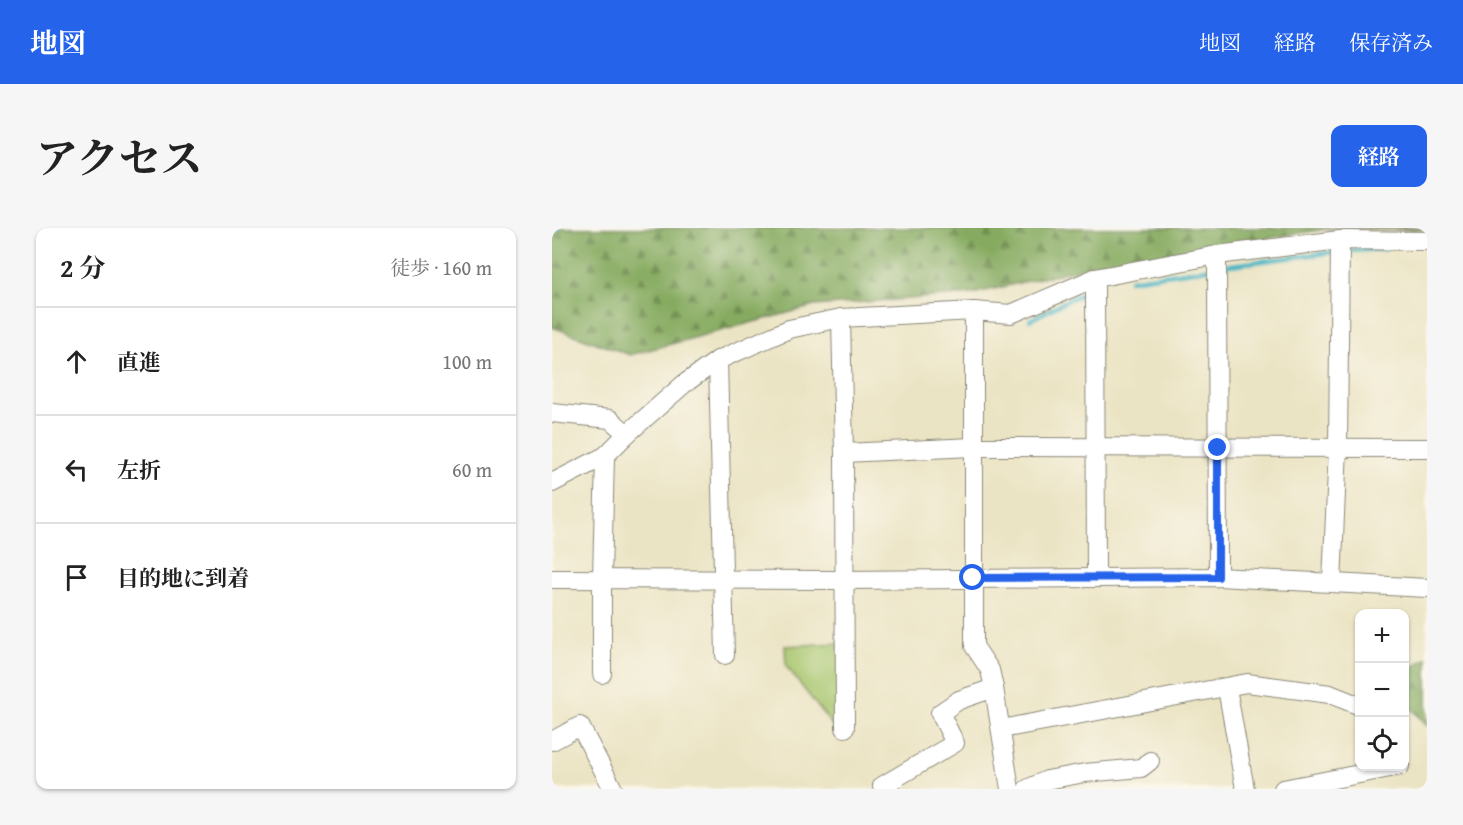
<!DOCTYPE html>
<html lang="ja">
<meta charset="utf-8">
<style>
body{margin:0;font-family:"Gentium Book Plus","Noto Serif JP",serif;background:#f6f6f6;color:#222}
.controls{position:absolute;right:18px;bottom:18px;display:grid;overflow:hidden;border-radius:12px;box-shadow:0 2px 4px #0004}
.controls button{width:54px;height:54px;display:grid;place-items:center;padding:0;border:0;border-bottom:2px solid #e0e0e0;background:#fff;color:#222;font:30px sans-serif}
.stop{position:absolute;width:18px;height:18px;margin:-14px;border:4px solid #2563eb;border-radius:50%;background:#fff}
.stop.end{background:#2563eb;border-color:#fff;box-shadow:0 2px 6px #0008}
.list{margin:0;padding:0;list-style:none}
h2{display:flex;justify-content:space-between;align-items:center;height:78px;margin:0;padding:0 24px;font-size:26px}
h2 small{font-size:20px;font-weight:400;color:#767676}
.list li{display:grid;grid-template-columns:39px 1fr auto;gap:18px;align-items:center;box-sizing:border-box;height:108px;padding:0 24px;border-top:2px solid #e0e0e0}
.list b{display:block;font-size:22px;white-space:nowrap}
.list em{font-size:20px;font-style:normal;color:#767676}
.icon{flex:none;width:33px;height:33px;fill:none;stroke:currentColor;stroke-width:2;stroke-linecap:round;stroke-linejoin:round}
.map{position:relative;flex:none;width:875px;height:561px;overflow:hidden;border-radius:12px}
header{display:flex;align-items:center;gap:36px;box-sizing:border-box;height:84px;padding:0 30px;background:#2563eb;color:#fff}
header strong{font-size:28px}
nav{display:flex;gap:33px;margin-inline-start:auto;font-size:21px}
.intro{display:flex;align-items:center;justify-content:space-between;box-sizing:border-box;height:144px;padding:0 36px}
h1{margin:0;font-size:42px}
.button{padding:15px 27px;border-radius:12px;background:#2563eb;color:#fff;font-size:21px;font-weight:700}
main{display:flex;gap:36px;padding:0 36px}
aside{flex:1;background:#fff;border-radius:12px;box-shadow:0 2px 4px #0004}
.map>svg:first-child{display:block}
.forest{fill:url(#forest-firs);stroke:#586b46;stroke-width:1.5}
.park{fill:#a8c66e;stroke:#6a784c;stroke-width:1.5}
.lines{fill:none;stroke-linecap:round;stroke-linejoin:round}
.stream{stroke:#48b5c4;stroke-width:4.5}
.minor-casing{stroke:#8b8878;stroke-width:20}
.minor{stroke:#fff;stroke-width:18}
.route{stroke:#2563eb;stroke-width:8}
</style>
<header>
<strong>地図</strong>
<nav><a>地図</a><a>経路</a><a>保存済み</a></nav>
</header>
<div class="intro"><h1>アクセス</h1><a class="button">経路</a></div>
<main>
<aside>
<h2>2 分<small>徒歩 · 160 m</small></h2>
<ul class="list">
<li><svg class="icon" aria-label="ahead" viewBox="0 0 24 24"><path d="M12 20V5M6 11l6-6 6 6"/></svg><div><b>直進</b></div><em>100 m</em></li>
<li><svg class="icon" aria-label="left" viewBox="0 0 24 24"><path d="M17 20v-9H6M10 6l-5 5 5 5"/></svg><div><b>左折</b></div><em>60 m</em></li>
<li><svg class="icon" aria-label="arrive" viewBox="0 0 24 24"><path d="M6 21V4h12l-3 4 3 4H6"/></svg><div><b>目的地に到着</b></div></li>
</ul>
</aside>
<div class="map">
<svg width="875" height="561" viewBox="0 0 875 561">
<defs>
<pattern id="forest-firs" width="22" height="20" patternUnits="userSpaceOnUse" patternTransform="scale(1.5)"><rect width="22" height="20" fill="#86ab61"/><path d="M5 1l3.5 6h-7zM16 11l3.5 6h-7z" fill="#6e8b50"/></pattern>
</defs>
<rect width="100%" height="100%" fill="#fbf7ec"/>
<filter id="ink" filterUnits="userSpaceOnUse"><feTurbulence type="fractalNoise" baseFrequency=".0167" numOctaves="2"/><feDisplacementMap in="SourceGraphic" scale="12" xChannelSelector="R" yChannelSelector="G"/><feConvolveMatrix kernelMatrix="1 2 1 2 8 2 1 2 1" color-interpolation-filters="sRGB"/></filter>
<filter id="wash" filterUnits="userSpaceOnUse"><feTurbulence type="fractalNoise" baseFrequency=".008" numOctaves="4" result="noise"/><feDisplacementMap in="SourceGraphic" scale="24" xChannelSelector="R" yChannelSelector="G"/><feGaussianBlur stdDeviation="1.35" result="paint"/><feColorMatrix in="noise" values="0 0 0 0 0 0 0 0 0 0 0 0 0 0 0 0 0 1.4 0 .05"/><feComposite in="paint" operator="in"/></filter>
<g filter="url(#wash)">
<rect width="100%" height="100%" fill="#ebe4c4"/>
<!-- forest -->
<g class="forest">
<path d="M0 0H875V2L775 1 545 37 420 66 262 78 78 127 0 99Z"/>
<path d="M875 430V498L853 473 852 444Z"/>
</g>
<!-- park -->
<path class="park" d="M287 415 288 497H280L234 438 233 418Z"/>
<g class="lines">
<!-- stream -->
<g class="stream">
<path d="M0 1 6 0"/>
<path d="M792 23 834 21"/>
<path d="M670 38 783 24"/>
<path d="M578 52 661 40"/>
<path d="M478 92 520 70 538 64"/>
</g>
</g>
</g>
<g filter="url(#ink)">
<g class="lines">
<defs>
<g id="minor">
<path d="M665 27 666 349"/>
<path d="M543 50 544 350"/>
<path d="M422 83V418L438 442 442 460 458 561"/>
<path d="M289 90 292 225 293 500"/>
<path d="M166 132 173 427"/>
<path d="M0 185 58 191 75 206"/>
<path d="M292 225 421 219 875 220"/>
<path d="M0 255 53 228 75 206 132 156 166 132 237 101 289 90 422 83 459 86 543 50 665 27 788 12 875 13"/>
<path d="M0 351 291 352 666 349 875 360"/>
<path d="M780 355 786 219 788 12"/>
<path d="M50 446V350L53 228"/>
<path d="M675 460 693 561"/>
<path d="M449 501 695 455 778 466 808 478"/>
<path d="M0 513 28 498 61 561"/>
<path d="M330 558 403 515 388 485 407 472 442 460"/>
<path d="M475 561 495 552 533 545 589 540 598 533"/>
<path d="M731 561 848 538"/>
</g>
</defs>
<!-- minor casing -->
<use href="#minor" class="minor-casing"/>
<!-- minor -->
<use href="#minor" class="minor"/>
</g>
</g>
<g class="lines" filter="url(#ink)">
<!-- route -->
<path class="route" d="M421 350 666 349V220"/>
</g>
</svg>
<div class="controls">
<button>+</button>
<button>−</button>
<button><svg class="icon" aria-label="locate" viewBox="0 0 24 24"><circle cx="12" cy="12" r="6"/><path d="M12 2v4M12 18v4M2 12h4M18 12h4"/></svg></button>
</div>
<div class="stop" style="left:421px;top:350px"></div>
<div class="stop end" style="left:666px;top:220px"></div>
</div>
</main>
